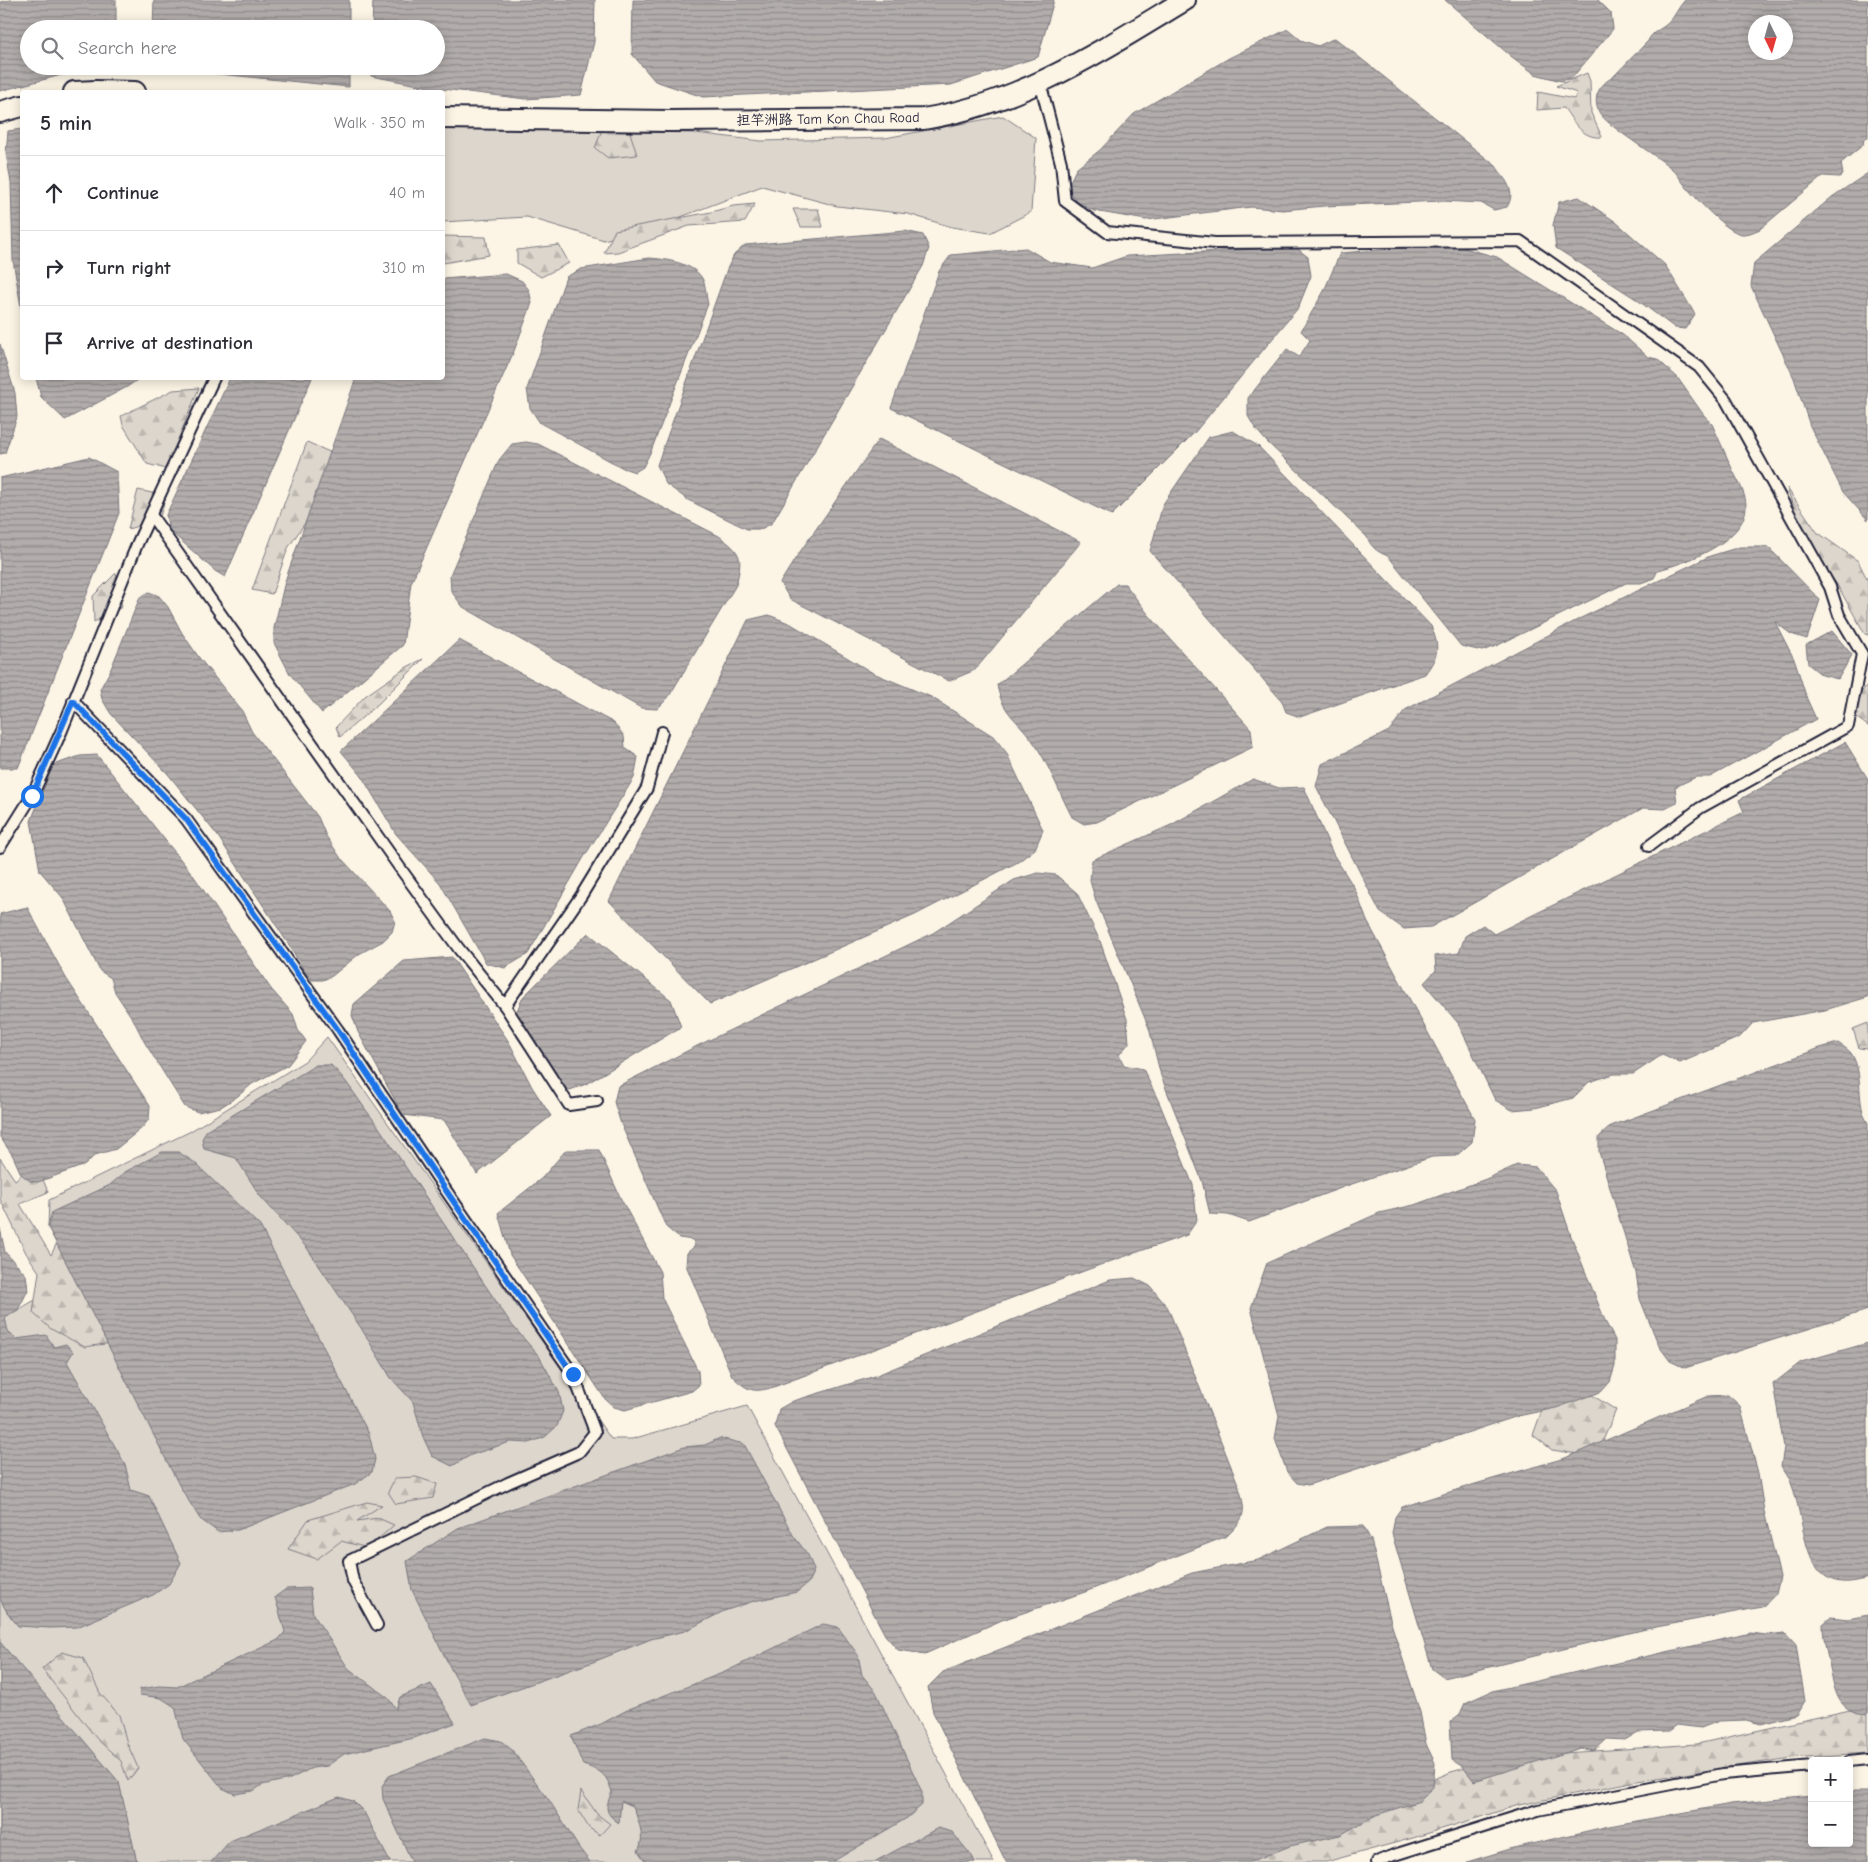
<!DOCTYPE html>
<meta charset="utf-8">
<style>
body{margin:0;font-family:"Comic Neue","LXGW WenKai TC",sans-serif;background:#f2f2f3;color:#2b2b33}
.controls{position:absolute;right:15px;bottom:15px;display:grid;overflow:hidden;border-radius:5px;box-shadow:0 2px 12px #0003}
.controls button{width:45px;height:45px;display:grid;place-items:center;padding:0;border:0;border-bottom:1px solid #e1e1e2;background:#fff;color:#2b2b33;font:25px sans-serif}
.compass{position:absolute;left:1748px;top:15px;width:45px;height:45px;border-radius:50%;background:#fff;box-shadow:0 2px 12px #0003;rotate:175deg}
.stop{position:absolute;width:15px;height:15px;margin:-11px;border:4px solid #1a73e8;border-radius:50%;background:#fff}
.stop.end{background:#1a73e8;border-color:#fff;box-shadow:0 1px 5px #0008}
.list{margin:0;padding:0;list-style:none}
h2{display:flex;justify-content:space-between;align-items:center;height:65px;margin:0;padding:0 20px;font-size:21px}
h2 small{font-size:16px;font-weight:400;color:#7c7c81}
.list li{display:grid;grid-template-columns:32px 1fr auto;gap:15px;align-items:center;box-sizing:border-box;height:75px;padding:0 20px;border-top:1px solid #e1e1e2}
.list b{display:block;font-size:19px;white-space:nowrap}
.list em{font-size:16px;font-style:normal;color:#7c7c81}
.icon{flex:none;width:28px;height:28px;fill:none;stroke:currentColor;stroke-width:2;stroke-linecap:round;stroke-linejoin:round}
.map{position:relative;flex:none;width:1868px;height:1862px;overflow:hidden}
.search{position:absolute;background:#fff;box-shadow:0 2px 12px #0003;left:20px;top:20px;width:425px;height:55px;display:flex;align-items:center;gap:12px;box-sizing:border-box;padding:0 18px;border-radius:28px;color:#7c7c81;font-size:19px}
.panel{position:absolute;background:#fff;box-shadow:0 2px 12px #0003;left:20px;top:90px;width:425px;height:290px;border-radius:5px}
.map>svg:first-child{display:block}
.green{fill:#dcd6cc;stroke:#7f7c84}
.forest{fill:url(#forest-firs);stroke:#7f7c84}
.water{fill:url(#water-rules);stroke:#78757e;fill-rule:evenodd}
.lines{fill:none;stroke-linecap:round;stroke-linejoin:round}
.service-casing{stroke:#22223b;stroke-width:14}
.minor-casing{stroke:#22223b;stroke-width:24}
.service{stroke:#fcf5e5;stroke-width:10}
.minor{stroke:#fcf5e5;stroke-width:20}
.route{stroke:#1a73e8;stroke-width:6}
.labels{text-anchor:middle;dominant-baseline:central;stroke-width:4;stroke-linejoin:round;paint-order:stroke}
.street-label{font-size:14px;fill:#22223b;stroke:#fcf5e5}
</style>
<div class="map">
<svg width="1868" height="1862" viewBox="0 0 1868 1862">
<defs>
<pattern id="forest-firs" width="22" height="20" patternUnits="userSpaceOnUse" patternTransform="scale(1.25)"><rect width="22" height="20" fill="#dcd6cc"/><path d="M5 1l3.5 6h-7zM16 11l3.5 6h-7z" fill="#bcb7b0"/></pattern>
<pattern id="water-rules" width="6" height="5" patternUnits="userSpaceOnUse" patternTransform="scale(1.25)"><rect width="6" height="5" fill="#b2adab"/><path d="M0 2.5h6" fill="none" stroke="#908c8c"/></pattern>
</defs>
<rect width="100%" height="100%" fill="#fcf5e5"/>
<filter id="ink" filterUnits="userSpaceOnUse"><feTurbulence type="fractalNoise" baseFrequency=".02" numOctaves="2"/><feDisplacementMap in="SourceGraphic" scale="10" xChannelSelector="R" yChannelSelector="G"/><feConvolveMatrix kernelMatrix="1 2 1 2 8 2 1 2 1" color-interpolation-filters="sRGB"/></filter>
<g filter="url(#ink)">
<!-- green -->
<g class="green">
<path d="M1003 116 1036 138 1031 212 990 233 952 227 908 214 837 206 762 186 665 223 604 240 527 217 443 222V128L696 133 761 141 885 138Z"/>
<path d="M327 1037 611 1439H632L747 1406 994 1862H0V1320L74 1278 48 1227 49 1200 189 1132 305 1061Z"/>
</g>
<!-- forest -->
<g class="forest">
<path d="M1587 73 1590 81 1591 113 1602 137C1582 139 1574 122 1564 108L1537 110 1538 92 1574 99 1577 93 1556 86Z"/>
<path d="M604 125 628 126 637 155 608 158 595 148Z"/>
<path d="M755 204 745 222 689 226 618 252 604 253 615 230 711 212 733 206Z"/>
<path d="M793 209H818L823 227H801Z"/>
<path d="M443 236 486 237 489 255 443 263Z"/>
<path d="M559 245 569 263 541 277 517 263V250Z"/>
<path d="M199 388 166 469 147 464 123 425 121 416 173 390Z"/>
<path d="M307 442 334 454 307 520 288 548 272 594 252 590Z"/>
<path d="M1787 488 1817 532 1858 561 1868 581V635L1865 634 1836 583 1808 552Z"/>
<path d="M138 490 166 496 159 520 128 529Z"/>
<path d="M116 573 122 607 94 622 93 596Z"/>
<path d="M423 659 379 703 340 737 336 727 365 696 407 667Z"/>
<path d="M1868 684V726L1857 718 1844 712Z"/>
<path d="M1868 1023V1049L1859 1048 1853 1029Z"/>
<path d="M0 1158 15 1180 36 1162 48 1192 20 1204 51 1255 72 1212 125 1341 85 1347 51 1329 33 1313 39 1272 26 1253 0 1199Z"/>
<path d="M1574 1384 1616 1410 1596 1457 1552 1450 1533 1435 1546 1399Z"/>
<path d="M416 1477 437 1484 433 1498 396 1504 388 1492 395 1478Z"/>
<path d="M367 1502 382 1505 357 1521 378 1518 394 1525 368 1548 341 1541 317 1559 288 1549 308 1520Z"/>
<path d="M62 1652 83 1658 100 1693 119 1715 127 1743 138 1768 128 1781 121 1761 97 1739 42 1669Z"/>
<path d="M1868 1706V1753L1791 1758 1637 1781 1519 1805 1413 1838 1326 1862H1238L1451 1772 1506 1757 1697 1744Z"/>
<path d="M581 1791 597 1814 610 1824 600 1835 589 1828 578 1810Z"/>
</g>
<!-- water -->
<g class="water">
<path d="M10 0H116V27L115 29H29V66H96L0 91V2Z"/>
<path d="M154 0H349V29H153Z"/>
<path d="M373 0H595L594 42 581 95 526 99 434 88 371 76V66H436V29H372Z"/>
<path d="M633 0H1054L1038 57 951 85 703 97 655 81 632 54Z"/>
<path d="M1445 0H1598L1611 13 1613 29 1572 78 1561 81 1535 74 1512 57Z"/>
<path d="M1685 0H1868V138L1864 139 1863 145 1841 163 1843 175 1839 177 1823 176 1760 229C1753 232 1745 236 1738 233 1722 227 1695 198 1684 184 1680 179 1677 173 1672 169 1658 156 1606 126 1599 112 1592 97 1599 85 1613 77L1648 41C1652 31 1661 30 1668 23 1675 17 1678 7 1685 0ZM1786 22V52H1756V22Z"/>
<path d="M1288 29 1301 40 1318 46 1335 38 1496 166C1505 180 1517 191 1507 207L1494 210 1481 203 1442 201 1324 206 1283 210 1251 207 1146 220 1094 211 1078 203 1069 191 1070 182 1076 169 1100 150 1134 114 1229 58Z"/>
<path d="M182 66H349V87L189 71Z"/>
<path d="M22 129V313L13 260 11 182 6 154 8 131Z"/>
<path d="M1868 173V520L1843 492 1810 426 1794 378 1751 286 1754 263 1832 197Z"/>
<path d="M1579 197 1616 222 1665 265 1695 314 1685 329 1675 328 1636 299 1556 248 1553 225 1559 202Z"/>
<path d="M905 231 923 235 929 248 923 266 772 523 761 529H747L688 500 666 484 657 465 727 269 734 255 745 245Z"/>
<path d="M1426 246 1464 248 1497 257 1623 335 1648 357 1657 359 1677 377 1703 414 1712 424C1719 440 1727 457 1734 473 1738 481 1743 489 1745 498 1755 538 1687 563 1658 570L1654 578 1641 583H1626L1496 646 1482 651 1461 646 1388 556C1377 552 1371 547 1367 537L1267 442 1255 428 1248 416V398L1287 349 1299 357 1310 340 1301 331 1324 291 1340 253Z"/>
<path d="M1295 247 1308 257 1311 276 1298 308 1195 432 1112 515 891 408 939 271 951 255 1026 248 1050 262 1092 268 1127 256Z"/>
<path d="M649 258C665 259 695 263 703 280 706 286 706 297 708 304L651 451 643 467 635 472 623 468 540 423 530 408 527 389 566 277 581 269Z"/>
<path d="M506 274 522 281 529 290 532 303 514 351 411 583 403 645 322 713 290 674 274 643V628L285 581 356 378H442L443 279Z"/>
<path d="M0 344 15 393 17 417 5 453 0 454Z"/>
<path d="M36 378H140L127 387 65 420 41 397Z"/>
<path d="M230 378H312L225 577 215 571 169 530 166 515Z"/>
<path d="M1233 431 1258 446 1431 626C1440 648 1439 655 1425 674L1300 717 1286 712 1282 701 1150 551 1163 504 1209 437Z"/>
<path d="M879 439 1081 542 975 670 949 681 790 599 780 583 795 559Z"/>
<path d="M526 442 538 444 719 536C742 553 743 557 736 585L668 698 657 709 641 708 463 607 451 591 450 575 499 460 512 444Z"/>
<path d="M89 457 117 472 119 513 18 768H0V478Z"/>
<path d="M1740 547H1768L1820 600 1807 639 1791 634 1775 622 1795 661 1807 699 1816 719 1710 777H1696L1675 787 1677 803 1665 809 1643 808 1431 927 1404 929 1380 912 1316 786 1322 764 1389 731 1405 710 1583 617 1710 556Z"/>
<path d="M1117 584H1125L1148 614 1251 729 1253 747 1097 822 1084 824 1072 817C1060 794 1047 760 1032 740 1017 719 1002 713 997 685Z"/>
<path d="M149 592 159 596 168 607 182 633 200 659 242 711 252 732 318 817 326 836 340 857 390 911 395 921 392 932 383 941 359 954 332 976 323 980H312L305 972 291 948 217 835 168 774 111 714 102 699 100 689 110 671 140 597Z"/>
<path d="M769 615 791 624 873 673 931 697 993 736 1006 752 1043 830 1035 849 1018 862 915 915 710 1004 609 901 748 620Z"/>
<path d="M1832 631 1852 655 1838 679 1822 675 1808 664 1806 645Z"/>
<path d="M459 640 614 723 624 736 625 748 638 757 634 778 584 857 528 954 505 968 486 963 440 883 396 834 361 775 341 751Z"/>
<path d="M1845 742 1868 779V997L1825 1010 1753 1023 1740 1037 1680 1063 1662 1055 1633 1074H1614L1589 1082 1573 1098 1535 1108 1512 1110 1495 1100 1458 1023 1424 983 1436 970 1435 956 1459 953 1465 936 1483 925 1494 934 1744 812 1739 800Z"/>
<path d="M97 755 193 875 271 989 293 1014 298 1030 306 1041 288 1065 252 1084 238 1096 221 1107 198 1112 185 1107 145 1043 134 1021 115 992 111 978 100 971 63 898 40 871 31 821 53 765 80 756Z"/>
<path d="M1253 779 1279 788 1304 787 1333 854 1355 889 1367 921 1475 1119 1472 1142 1456 1156 1432 1157 1349 1185 1249 1222 1228 1215 1210 1214 1202 1181 1161 1076 1149 1028 1096 901 1090 881 1092 860 1171 825Z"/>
<path d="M1038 873 1056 875 1077 893 1100 941 1127 1019 1129 1043 1119 1055 1124 1065 1143 1069 1159 1102 1193 1185 1197 1220 1187 1235 1100 1265 771 1388C752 1393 747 1390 732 1376L686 1265 687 1253 695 1246 693 1240 679 1238 666 1227 621 1124 614 1102 618 1086 699 1045 933 933 1014 880Z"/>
<path d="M27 907 66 978 150 1106 149 1119 142 1128 116 1149 95 1155 85 1165 38 1182 30 1181 21 1174 13 1156 0 1137V914Z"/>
<path d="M588 933 671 1000 681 1027 586 1084 570 1090 555 1089 517 1037 513 1020 523 997Z"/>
<path d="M452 957 509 1042 532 1087 551 1116 477 1174 444 1120 403 1115 358 1032 352 1015 354 1004 404 961Z"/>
<path d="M1838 1043C1842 1046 1848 1049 1851 1053 1865 1074 1855 1104 1868 1123V1310L1685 1368 1670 1361 1659 1346 1640 1299 1636 1273 1599 1152V1137L1611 1126 1820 1048Z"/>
<path d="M316 1065H331C349 1082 360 1104 376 1123L512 1325 539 1356 559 1392 563 1411 557 1426 545 1437 529 1443 510 1442 471 1455 452 1466 432 1456 423 1437 413 1402 391 1378 361 1328 307 1248 260 1196 236 1158 204 1149 202 1139 206 1131Z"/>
<path d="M566 1150H599L621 1199 660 1272 662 1298 698 1371 699 1385 692 1391 625 1410 614 1407 605 1399 510 1255 498 1213 542 1178Z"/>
<path d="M162 1152H178L194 1162 260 1226 369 1434 375 1459 372 1472 355 1484 238 1530 218 1532 200 1519 179 1485 48 1227 52 1212 110 1185 125 1172Z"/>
<path d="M1517 1165 1536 1167 1556 1191 1571 1236 1606 1323 1615 1340V1366L1610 1382 1601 1392 1556 1408 1518 1416 1308 1485 1297 1483 1287 1472 1275 1439 1279 1416 1251 1308 1267 1263 1379 1213 1414 1205 1486 1179Z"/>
<path d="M0 1228 5 1252 26 1275 28 1290 18 1310 5 1317 8 1332 16 1339 46 1335 54 1347 66 1344 73 1352 67 1362 125 1464 131 1490 149 1496 181 1563 169 1584 153 1595 77 1627 50 1628 18 1626 7 1612 0 1599Z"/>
<path d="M1134 1278 1150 1286 1168 1308 1238 1484C1246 1510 1247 1517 1227 1536L1085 1592 1002 1620 925 1654 898 1650 885 1635 775 1426 779 1409 793 1401 872 1377 1110 1280Z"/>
<path d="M1868 1343V1578C1799 1601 1808 1524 1791 1483 1789 1477 1784 1471 1781 1466L1784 1447 1773 1384 1801 1362Z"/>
<path d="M1728 1395 1740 1406 1758 1473 1764 1511 1780 1577 1776 1594 1762 1607 1646 1629 1444 1678 1432 1669 1392 1534 1395 1517 1402 1507 1472 1485 1565 1458 1708 1396Z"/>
<path d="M720 1438 744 1444 793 1535 808 1555 814 1570 808 1583 797 1592 754 1601 724 1611 685 1631 651 1639 593 1662 471 1705 452 1671 412 1590 407 1561 458 1528 684 1447 705 1445Z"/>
<path d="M1363 1526 1371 1540 1392 1626 1420 1712 1426 1744 1435 1763 1433 1787 1420 1801 1376 1815 1340 1835 1290 1846 1250 1862H1006L933 1712 928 1687 943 1672 1192 1573 1258 1560 1327 1527Z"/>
<path d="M310 1588 313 1614 348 1668 388 1698 396 1709 400 1697 431 1684 455 1723 414 1738 344 1754 327 1766 312 1768 290 1779 262 1785 253 1791 235 1794 222 1788 183 1739 175 1707 161 1698 140 1695V1689L159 1686 177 1687 278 1640 285 1632 275 1597 286 1589Z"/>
<path d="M1868 1615V1714C1835 1713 1835 1689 1829 1663 1826 1650 1823 1638 1823 1624L1831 1617 1848 1619Z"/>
<path d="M823 1624 838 1627 858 1655 862 1675 876 1692 922 1792V1805L907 1818 832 1862H646L638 1851C646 1836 638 1821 633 1806L621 1801 619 1823C604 1813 605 1807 612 1792 606 1773 601 1771 583 1765L571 1736 601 1724 629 1709 725 1672Z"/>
<path d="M1751 1633 1766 1635 1785 1633 1796 1645 1805 1701 1796 1715 1761 1724 1746 1720 1719 1721 1701 1728 1677 1725 1669 1731 1638 1732 1625 1740 1607 1739 1594 1751 1581 1748 1474 1781 1463 1767 1452 1760 1450 1722 1460 1714 1465 1703 1492 1691Z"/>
<path d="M0 1642 119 1782 137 1862H0Z"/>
<path d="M485 1738 501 1741 512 1750 549 1800 579 1848 590 1862H412L383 1799 382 1786 389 1776Z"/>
<path d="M1849 1792H1868V1862H1467L1510 1849 1609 1826 1731 1804 1812 1796V1843H1849Z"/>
<path d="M339 1797 353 1801 364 1812 390 1862H211L230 1841Z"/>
<path d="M938 1828 952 1832 972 1856 975 1862H874Z"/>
</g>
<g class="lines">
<defs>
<g id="service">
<path d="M1040 82 1061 163 1065 201 1107 232 1215 243 1520 241 1699 367 1726 400 1830 587 1839 615 1862 654 1848 726 1700 808 1649 846"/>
<path d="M151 515 400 868 459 949 505 1006 569 1105 597 1101"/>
<path d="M73 701 186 819 338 1030 447 1192 573 1374 595 1432 579 1452 508 1483 349 1561 353 1581 377 1625"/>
<path d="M0 847 32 796 62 730 138 542 214 378"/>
<path d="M505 1006 581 896 647 788 662 732"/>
<path d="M1849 1762 1868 1760"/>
<path d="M1377 1862 1394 1855 1538 1810 1723 1774 1812 1766"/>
</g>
<g id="minor">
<path d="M74 92 96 91 135 92"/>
<path d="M0 112 22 106"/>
<path d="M442 118 669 121 923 119C1021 104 1102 50 1185 0"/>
</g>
</defs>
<!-- service casing -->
<use href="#service" class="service-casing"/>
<!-- minor casing -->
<use href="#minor" class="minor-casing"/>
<!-- service -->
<use href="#service" class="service"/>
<!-- minor -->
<use href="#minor" class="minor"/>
</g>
</g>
<g class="lines" filter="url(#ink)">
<!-- route -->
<path class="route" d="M32 796 73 701 186 819 338 1030 447 1192 573 1374"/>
</g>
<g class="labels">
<!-- street labels -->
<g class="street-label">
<text transform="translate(828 119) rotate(-1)">担竿洲路 Tam Kon Chau Road</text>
</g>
</g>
</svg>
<div class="controls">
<button>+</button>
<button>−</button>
</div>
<svg class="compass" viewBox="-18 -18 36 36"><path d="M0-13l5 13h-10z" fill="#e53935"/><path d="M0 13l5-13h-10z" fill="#7c7c81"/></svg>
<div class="stop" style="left:32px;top:796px"></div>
<div class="stop end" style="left:573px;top:1374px"></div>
<div class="search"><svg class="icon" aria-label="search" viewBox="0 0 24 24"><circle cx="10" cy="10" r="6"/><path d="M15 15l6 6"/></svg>Search here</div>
<section class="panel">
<h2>5 min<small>Walk · 350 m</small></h2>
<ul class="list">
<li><svg class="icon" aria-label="ahead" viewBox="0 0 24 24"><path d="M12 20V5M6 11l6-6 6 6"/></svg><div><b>Continue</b></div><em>40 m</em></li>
<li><svg class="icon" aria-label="right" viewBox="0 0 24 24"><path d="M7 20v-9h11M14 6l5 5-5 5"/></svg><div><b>Turn right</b></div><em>310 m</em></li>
<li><svg class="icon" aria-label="arrive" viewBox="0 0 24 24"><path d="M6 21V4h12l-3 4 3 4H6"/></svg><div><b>Arrive at destination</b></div></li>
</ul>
</section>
</div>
